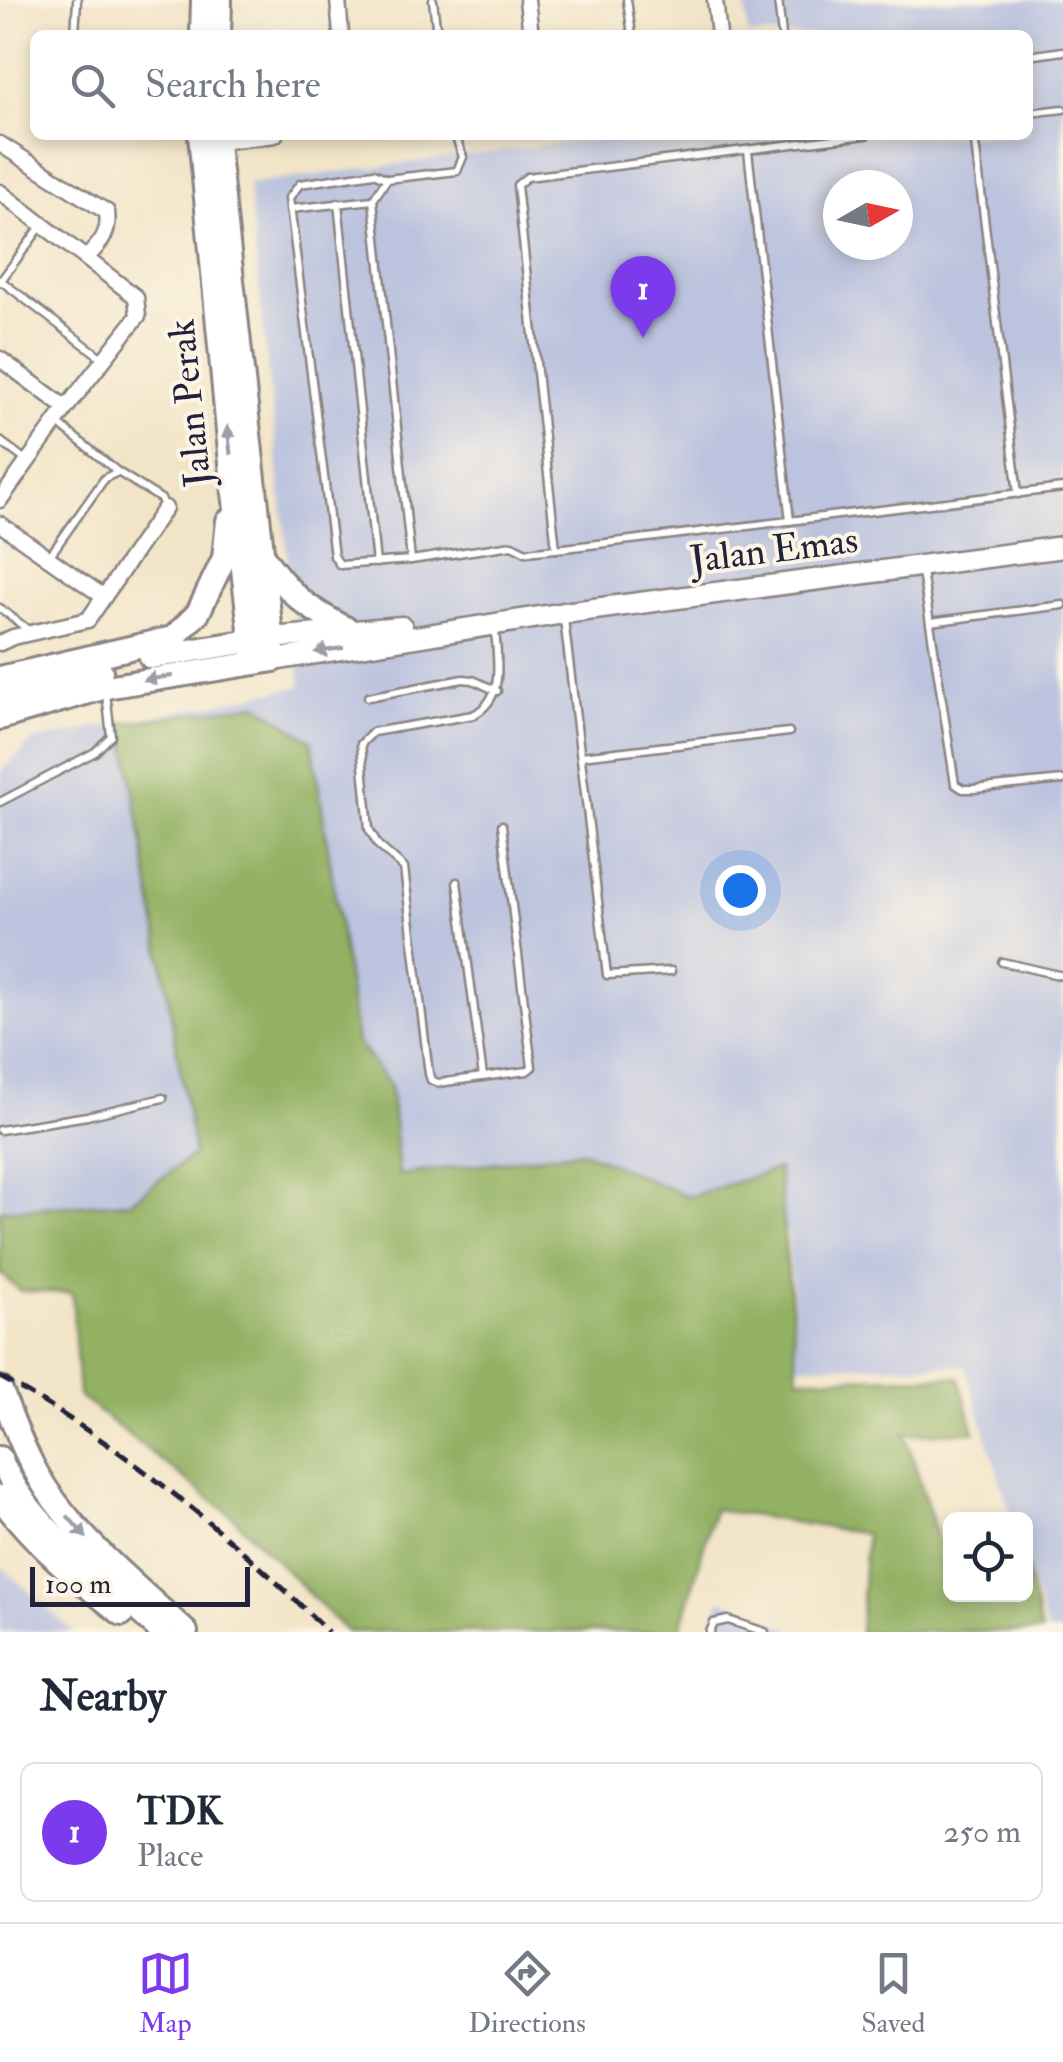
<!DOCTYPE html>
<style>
body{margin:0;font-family:"IM FELL Double Pica",serif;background:#f6f6f7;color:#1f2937}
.controls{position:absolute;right:30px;bottom:30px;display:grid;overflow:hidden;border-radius:15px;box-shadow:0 5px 15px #0003}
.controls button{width:90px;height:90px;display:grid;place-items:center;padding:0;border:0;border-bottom:2px solid #e0e1e3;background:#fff;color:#1f2937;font:50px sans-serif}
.compass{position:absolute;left:823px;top:170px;width:90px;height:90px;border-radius:50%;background:#fff;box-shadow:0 5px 15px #0003;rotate:81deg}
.scale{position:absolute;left:30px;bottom:25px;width:220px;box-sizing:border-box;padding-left:10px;border:5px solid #22223b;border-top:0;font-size:28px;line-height:35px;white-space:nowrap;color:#22223b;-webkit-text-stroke:8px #fcf5e5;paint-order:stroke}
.you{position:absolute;left:740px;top:890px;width:35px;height:35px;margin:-25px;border:8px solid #fff;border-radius:50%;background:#1a73e8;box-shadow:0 0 0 15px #1a73e833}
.badge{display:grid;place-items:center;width:65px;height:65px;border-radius:50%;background:#7c3aed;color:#fff;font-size:32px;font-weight:700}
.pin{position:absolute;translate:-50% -82px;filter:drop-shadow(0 2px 5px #0008)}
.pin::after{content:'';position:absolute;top:52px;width:35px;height:30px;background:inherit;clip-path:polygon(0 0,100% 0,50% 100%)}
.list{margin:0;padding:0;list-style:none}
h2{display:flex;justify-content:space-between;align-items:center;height:130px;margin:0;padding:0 40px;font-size:42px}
h2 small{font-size:32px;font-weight:400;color:#747a83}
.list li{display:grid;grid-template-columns:65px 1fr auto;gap:30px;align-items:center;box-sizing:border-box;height:140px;margin:0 20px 20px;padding:0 20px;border:2px solid #e0e1e3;border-radius:15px}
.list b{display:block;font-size:38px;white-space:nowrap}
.list p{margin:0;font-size:32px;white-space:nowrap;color:#747a83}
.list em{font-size:32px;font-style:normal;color:#747a83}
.icon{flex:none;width:55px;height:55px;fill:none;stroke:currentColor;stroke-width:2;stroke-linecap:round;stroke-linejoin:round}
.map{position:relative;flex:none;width:1063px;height:1632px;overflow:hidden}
.search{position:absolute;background:#fff;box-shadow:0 5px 15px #0003;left:30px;right:30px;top:30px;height:110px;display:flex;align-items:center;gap:25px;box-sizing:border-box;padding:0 35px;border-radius:15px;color:#747a83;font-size:38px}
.sheet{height:290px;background:#fff}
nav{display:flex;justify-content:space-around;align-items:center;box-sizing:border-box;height:140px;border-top:2px solid #e0e1e3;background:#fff;font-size:28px;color:#747a83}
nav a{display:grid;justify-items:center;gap:5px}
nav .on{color:#7c3aed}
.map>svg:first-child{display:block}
.industrial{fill:#bcc3de;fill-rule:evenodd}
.forest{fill:#93b163;stroke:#5a6a4f;stroke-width:2.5}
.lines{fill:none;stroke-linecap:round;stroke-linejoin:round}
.service-casing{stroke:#8a8381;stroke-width:11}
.minor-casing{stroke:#8a8381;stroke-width:19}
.secondary-casing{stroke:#8a8381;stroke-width:25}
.primary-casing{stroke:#8a8381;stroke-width:28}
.service{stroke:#fff;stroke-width:6}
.minor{stroke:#fff;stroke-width:14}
.secondary{stroke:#fff;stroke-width:20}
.primary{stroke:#fff;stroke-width:22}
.rail{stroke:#22223b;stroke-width:5;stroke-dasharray:15 8;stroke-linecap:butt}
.oneway{fill:#9c9ca7}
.labels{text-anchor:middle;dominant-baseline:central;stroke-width:8;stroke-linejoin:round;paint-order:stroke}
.street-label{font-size:38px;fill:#22223b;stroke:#fcf5e5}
</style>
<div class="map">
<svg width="1063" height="1632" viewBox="0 0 1063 1632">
<rect width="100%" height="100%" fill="#fcf5e5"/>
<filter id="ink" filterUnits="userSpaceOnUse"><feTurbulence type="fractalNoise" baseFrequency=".01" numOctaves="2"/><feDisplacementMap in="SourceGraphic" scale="20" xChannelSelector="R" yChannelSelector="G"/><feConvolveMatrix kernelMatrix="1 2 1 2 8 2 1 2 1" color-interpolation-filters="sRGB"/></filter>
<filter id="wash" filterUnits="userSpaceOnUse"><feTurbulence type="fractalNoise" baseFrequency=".0048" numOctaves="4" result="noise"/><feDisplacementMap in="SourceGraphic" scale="40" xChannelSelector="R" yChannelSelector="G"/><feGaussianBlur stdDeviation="2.25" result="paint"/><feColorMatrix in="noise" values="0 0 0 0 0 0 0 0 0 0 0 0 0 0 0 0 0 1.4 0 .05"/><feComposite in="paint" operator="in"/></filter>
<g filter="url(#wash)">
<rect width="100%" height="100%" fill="#f2e4c7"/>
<!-- industrial -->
<g class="industrial">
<path d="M745 0H1063V1632H1047L1026 1562V1520L1012 1519 965 1366 798 1365 788 1232 354 1190 0 1210V772L33 741 301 686 248 184 624 135H1028V35H748ZM838 185H898V245H838Z"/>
<path d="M0 1565 73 1632H0Z"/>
<path d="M720 1599 796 1632H708Z"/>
</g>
<!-- forest -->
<path class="forest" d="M257 704 312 741 357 1042 390 1085 399 1175 583 1151 688 1197 778 1169 798 1378 959 1377 974 1432 905 1434 940 1545 950 1546V1594H1026V1565L1041 1632H860L866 1534 714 1509 680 1632H347L233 1517 79 1396 72 1293 20 1291 0 1273V1210L130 1202 194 1154 123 723Z"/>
</g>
<g filter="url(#ink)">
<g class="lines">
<defs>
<g id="service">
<path d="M433 0 437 35"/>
<path d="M627 0 632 35"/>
<path d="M778 0 782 35"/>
<path d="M75 35 77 0"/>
<path d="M1028 56 1063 51"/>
<path d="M1028 113 1063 109"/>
<path d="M455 135 463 157 457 171 387 179 374 173 300 184 289 198 334 556 340 565 411 560 512 545 526 552 556 549 1063 488"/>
<path d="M974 135 1018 494"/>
<path d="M748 151 790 521"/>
<path d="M387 179 373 200 411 560"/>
<path d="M338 203 376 563"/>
<path d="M290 209 373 200"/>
<path d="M0 280 102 358"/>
<path d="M0 282 42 225"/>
<path d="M56 422 118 472"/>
<path d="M0 441 27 461"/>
<path d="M556 549 517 185 527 177 866 135"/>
<path d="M49 557 105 478 118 472 161 499 165 508"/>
<path d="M922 572 955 784 963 789H974L1063 780"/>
<path d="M0 608 31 632"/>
<path d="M564 619 607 975 671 971"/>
<path d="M930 622 1063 605"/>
<path d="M495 629C497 661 506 698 473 715L373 732 361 744 369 829 378 845 404 868 429 1074 431 1080 438 1083 527 1071 532 1067 502 825"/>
<path d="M368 697 463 679 473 680 497 691"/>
<path d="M581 756 789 732"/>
<path d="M0 802 95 752 111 736 106 693"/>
<path d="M457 882 483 1077"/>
<path d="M1002 962 1063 976"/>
<path d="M0 1130 87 1116 163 1098"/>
<path d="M710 1632 714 1623 728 1620 765 1632"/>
</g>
<g id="minor">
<path d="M338 0 341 35"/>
<path d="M527 0 531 35"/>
<path d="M715 0 719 35"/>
<path d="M211 143 275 135"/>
<path d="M0 144 107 212C110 233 101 243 87 257"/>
<path d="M0 192 136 297 138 316 66 408"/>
<path d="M0 359 66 408 0 500"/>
<path d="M0 524 104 597"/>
<path d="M0 643 13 637 88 620 165 508"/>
</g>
<g id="secondary">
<path d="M271 638 402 627"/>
<path d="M274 660 564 613 1063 547"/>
</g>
<g id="primary">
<path d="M202 35 203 0"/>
<path d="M219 35 220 0"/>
<path d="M200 135 233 484 254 663"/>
<path d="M264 558C292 597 307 608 349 630"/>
<path d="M151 657 263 639"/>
<path d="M0 678 173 638 198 613 224 558 228 521"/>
<path d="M0 699 101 671"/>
<path d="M0 718 106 687 274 660 216 135"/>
<path d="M0 1388C15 1427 29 1467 54 1500 91 1550 141 1590 186 1632"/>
<path d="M0 1458C30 1532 107 1577 161 1632"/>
<path d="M0 1497C33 1543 77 1579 122 1614"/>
</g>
</defs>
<!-- service casing -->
<use href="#service" class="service-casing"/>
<!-- minor casing -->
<use href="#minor" class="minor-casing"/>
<!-- secondary casing -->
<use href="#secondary" class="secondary-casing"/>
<!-- primary casing -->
<use href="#primary" class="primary-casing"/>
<!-- service -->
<use href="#service" class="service"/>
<!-- minor -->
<use href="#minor" class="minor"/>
<!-- secondary -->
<use href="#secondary" class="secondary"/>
<!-- primary -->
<use href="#primary" class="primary"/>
<!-- rail -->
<path class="rail" d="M0 1377C121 1444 230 1534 328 1632"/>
</g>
<!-- one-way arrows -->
<defs><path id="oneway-solid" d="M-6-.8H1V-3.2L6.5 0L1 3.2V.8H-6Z" transform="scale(2.5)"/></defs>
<g class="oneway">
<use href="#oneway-solid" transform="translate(229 440) rotate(-96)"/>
<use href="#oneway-solid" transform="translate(329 650) rotate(171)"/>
<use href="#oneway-solid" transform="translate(158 678) rotate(171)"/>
<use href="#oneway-solid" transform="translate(77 1527) rotate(49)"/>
</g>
</g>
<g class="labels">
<!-- street labels -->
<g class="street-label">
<text transform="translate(190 403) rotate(-96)">Jalan Perak</text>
<text transform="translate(774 550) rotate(-7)">Jalan Emas</text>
</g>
</g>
</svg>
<div class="controls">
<button><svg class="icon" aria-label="locate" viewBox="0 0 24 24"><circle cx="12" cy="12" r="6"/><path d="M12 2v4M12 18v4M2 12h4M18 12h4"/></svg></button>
</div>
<svg class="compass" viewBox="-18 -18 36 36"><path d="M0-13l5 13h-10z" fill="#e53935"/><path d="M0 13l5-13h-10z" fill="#747a83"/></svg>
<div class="scale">100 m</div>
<div class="you"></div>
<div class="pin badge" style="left:643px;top:338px">1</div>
<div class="search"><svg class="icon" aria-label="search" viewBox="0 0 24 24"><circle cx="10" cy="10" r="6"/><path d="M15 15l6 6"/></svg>Search here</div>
</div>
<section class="sheet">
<h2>Nearby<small></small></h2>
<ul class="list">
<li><span class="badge">1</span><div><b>TDK</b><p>Place</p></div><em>250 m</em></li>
</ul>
</section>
<nav>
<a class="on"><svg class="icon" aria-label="map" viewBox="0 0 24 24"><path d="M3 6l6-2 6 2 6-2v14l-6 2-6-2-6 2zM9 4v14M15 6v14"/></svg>Map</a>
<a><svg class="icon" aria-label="directions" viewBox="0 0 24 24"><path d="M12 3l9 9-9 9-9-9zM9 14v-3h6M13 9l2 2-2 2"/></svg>Directions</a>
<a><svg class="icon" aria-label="saved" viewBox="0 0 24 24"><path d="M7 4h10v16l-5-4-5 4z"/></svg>Saved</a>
</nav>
